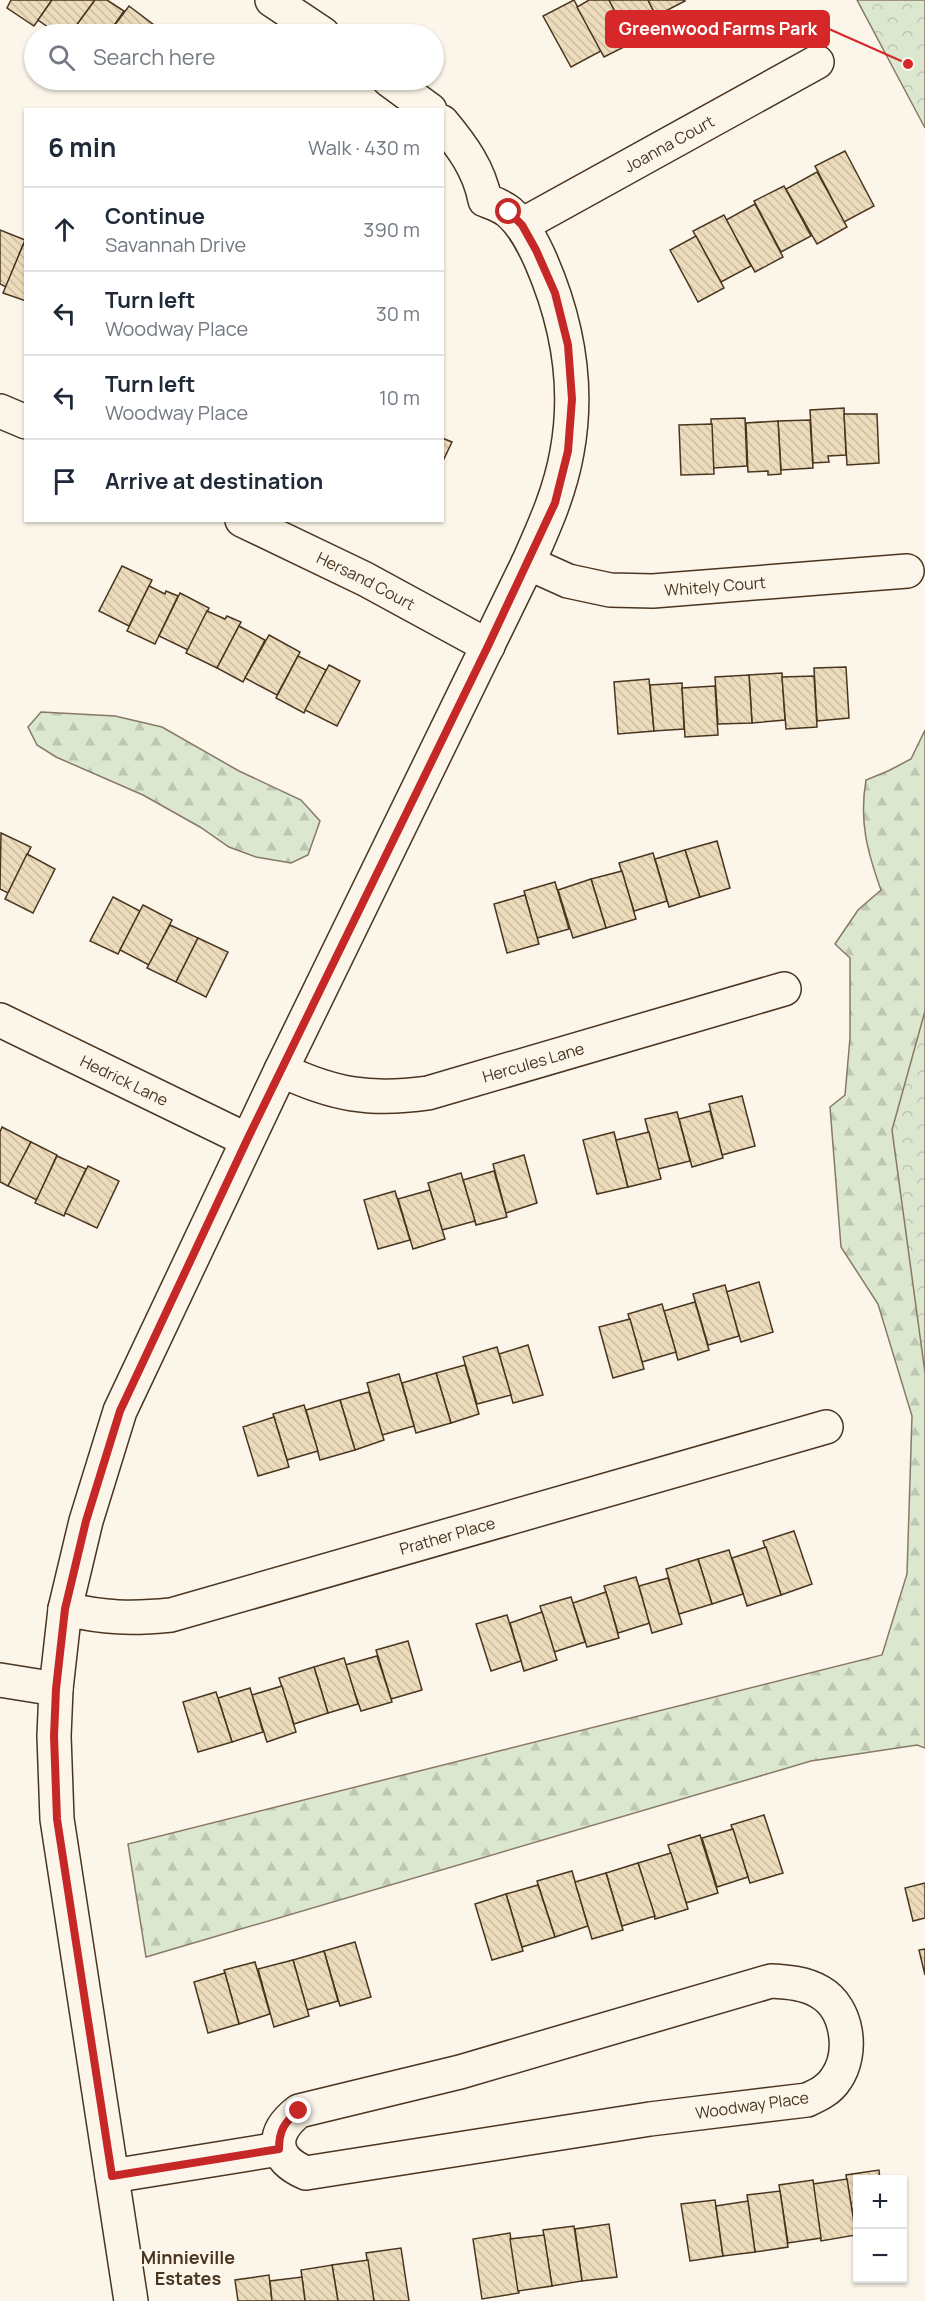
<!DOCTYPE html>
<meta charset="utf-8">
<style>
body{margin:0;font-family:Manrope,sans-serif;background:#f2f2f3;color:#1f2937}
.controls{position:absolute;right:18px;bottom:18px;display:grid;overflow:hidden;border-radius:0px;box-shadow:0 2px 4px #0004}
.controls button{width:54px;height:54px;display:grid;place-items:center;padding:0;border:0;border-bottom:2px solid #e0e1e3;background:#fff;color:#1f2937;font:30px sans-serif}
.stop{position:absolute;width:18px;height:18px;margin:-14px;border:4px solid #c62828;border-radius:50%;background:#fff}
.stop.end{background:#c62828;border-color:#fff;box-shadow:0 2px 6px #0008}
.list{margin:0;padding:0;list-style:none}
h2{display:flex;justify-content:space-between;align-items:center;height:78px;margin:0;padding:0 24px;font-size:26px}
h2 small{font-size:20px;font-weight:400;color:#747a83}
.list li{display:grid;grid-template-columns:39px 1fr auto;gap:18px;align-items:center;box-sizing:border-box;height:84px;padding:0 24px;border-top:2px solid #e0e1e3}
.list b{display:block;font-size:22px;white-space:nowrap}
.list p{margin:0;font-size:20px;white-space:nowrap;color:#747a83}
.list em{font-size:20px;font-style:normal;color:#747a83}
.icon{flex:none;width:33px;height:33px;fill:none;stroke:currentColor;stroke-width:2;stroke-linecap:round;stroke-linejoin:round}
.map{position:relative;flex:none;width:925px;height:2301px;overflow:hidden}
.search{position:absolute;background:#fff;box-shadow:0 2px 4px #0004;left:24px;top:24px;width:420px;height:66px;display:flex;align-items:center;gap:15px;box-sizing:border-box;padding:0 21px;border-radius:33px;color:#747a83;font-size:22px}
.panel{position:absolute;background:#fff;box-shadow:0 2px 4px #0004;left:24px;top:108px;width:420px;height:414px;border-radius:0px}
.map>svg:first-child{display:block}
.forest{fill:url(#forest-firs);stroke:#887966;stroke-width:1.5}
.park{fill:url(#park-crowns);stroke:#887966;stroke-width:1.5}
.building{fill:url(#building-back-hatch);stroke:#4a3520;stroke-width:1.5}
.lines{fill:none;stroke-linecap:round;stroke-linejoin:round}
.minor-casing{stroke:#4a3520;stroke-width:36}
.minor{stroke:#fbf6e9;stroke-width:33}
.route{stroke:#c62828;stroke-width:8}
.labels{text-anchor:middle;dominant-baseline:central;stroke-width:4.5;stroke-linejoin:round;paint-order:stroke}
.street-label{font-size:16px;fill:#4a3520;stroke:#fbf6e9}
.neighbourhood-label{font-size:18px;font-weight:bold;fill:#4a3520;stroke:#fbf6e9}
.leader{fill:none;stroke:#d62828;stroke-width:2}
.callout-dot{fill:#d62828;stroke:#fbf6e9;stroke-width:2}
.callout{fill:#d62828;stroke:#d62828;stroke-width:2}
.callout-label{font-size:18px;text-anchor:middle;font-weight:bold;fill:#fff}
</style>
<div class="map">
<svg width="925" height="2301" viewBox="0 0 925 2301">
<defs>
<pattern id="forest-firs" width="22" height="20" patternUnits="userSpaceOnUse" patternTransform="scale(1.5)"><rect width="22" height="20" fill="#dce7d0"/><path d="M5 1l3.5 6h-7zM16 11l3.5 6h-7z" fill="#bec7b2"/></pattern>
<pattern id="park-crowns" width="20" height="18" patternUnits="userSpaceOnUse" patternTransform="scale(1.5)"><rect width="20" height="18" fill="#dce7d0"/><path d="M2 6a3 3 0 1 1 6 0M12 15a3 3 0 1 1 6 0" fill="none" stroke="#bec7b2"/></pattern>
<pattern id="building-back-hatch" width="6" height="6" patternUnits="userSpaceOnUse" patternTransform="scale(1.5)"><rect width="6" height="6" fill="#ecdcbc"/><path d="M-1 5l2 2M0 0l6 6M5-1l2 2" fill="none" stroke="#ccbda1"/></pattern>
</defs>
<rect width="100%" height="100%" fill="#fbf6e9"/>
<!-- forest -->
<g class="forest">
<path d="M41 712 115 716 162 727 239 771 301 800 320 821 308 855 291 863 256 857 229 847 200 827 143 795 56 757 37 745 28 727Z"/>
<path d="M925 730V1748L917 1745 811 1761 146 1957 128 1844 882 1655 907 1574 912 1416 878 1304 841 1247 830 1107 845 1095 850 1038V958L835 944 858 910 881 890C867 851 859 821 866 780L888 771 911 759Z"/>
</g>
<!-- park -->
<g class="park">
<path d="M857 0H925V128Z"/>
<path d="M925 1011V1373L892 1130Z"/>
</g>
<!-- building -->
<g class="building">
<path d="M11 0H52L34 26 7 8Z"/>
<path d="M52 0H95L70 34H58L38 20Z"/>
<path d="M95 0H107L124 11 108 34H70Z"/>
<path d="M574 0 601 51 571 67 543 16Z"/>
<path d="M589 0H609L632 43 604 57 577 7Z"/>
<path d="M609 0H648L660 24 630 40Z"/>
<path d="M648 0H685V1L656 16Z"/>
<path d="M129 6 154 25 147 34H108Z"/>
<path d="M845 151 874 206 844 222 815 166Z"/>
<path d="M817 172 847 227 817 244 786 189Z"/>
<path d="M784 186 811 236 781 252 754 201Z"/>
<path d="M755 204 783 257 755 272 726 220Z"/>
<path d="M724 215 751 266 721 282 693 231Z"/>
<path d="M0 230 25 240 6 287 0 284Z"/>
<path d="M696 236 724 288 698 302 670 250Z"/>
<path d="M23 245 26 246V301L3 293Z"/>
<path d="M844 408 846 455 828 456 829 462 813 463 810 410Z"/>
<path d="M844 414H877L879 463 847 465Z"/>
<path d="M745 418 747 466 713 468 711 419Z"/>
<path d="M810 420 813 468 781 470 778 421Z"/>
<path d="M778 421 781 474 768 475V471L748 472 746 423Z"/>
<path d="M712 424 714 474 681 475 679 425Z"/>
<path d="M442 438 452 442 442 463Z"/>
<path d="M122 566 152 580 129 626 99 611Z"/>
<path d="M149 586 165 594 166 591 178 596 155 644 127 631Z"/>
<path d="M180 593 209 608 188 650 159 636Z"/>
<path d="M207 611 225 619 227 616 241 622 217 668 186 653Z"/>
<path d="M239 626 265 640 243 682 217 668Z"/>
<path d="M269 635 300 652 277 695 245 678Z"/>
<path d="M298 656 326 670 304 713 276 698Z"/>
<path d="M329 665 360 681 337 726 305 710Z"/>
<path d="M846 667 849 718 817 721 814 668Z"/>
<path d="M782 673 785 720 752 723 749 675Z"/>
<path d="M749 675 752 723 718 724 715 677Z"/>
<path d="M814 676 817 727 786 729 782 677Z"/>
<path d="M649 679 654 731 618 734 614 682Z"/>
<path d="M682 683 684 729 654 731 650 685Z"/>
<path d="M715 686 718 735 685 737 682 688Z"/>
<path d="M1 833 31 847 8 893 0 889Z"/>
<path d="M717 841 730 888 700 897 685 850Z"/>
<path d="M685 850 700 897 669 907 655 859Z"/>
<path d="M653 853 667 901 634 911 619 863Z"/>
<path d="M27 854 55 869 33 913 5 899Z"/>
<path d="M622 871 636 919 606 928 591 879Z"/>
<path d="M591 879 606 928 573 938 558 890Z"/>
<path d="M555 882 569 929 537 938 524 891Z"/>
<path d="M525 895 539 944 507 953 494 904Z"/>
<path d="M113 897 140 911 118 954 90 941Z"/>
<path d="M143 905 172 920 149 965 120 950Z"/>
<path d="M170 925 198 938 176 982 147 968Z"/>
<path d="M198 938 228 952 206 997 176 982Z"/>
<path d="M742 1096 755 1146 722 1155 709 1104Z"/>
<path d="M710 1111 723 1158 692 1167 679 1119Z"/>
<path d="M677 1112 690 1161 658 1169 645 1119Z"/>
<path d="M2 1127 31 1142 8 1186 0 1182V1132Z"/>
<path d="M614 1132 628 1187 597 1194 583 1140Z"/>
<path d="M649 1132 661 1179 628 1187 616 1140Z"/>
<path d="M31 1142 57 1155 37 1200 8 1186Z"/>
<path d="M524 1155 537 1203 506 1213 493 1164Z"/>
<path d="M57 1156 86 1169 64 1216 35 1203Z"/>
<path d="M88 1166 119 1181 97 1228 65 1213Z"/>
<path d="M494 1171 507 1217 476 1225 463 1180Z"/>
<path d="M461 1173 475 1221 442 1230 428 1183Z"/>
<path d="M430 1190 445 1239 413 1249 398 1199Z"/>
<path d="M395 1191 410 1240 378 1249 364 1200Z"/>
<path d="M759 1282 773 1332 741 1342 726 1292Z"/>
<path d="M725 1285 739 1336 708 1345 693 1294Z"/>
<path d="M695 1302 709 1350 678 1360 664 1311Z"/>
<path d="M662 1304 676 1352 642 1362 628 1314Z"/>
<path d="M630 1319 644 1369 613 1378 599 1327Z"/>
<path d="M528 1345 543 1395 513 1403 499 1354Z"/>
<path d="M497 1347 511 1395 477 1404 463 1357Z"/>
<path d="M465 1365 479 1414 451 1423 436 1373Z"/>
<path d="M436 1373 451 1423 416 1433 402 1383Z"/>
<path d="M399 1374 414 1426 382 1435 367 1383Z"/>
<path d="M369 1392 384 1440 355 1450 340 1400Z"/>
<path d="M340 1400 355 1450 320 1460 306 1410Z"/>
<path d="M304 1405 318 1451 287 1460 273 1414Z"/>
<path d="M274 1417 289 1467 258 1476 243 1427Z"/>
<path d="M794 1531 812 1584 781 1595 763 1541Z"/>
<path d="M766 1547 781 1595 747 1606 732 1558Z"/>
<path d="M729 1550 743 1594 712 1604 698 1559Z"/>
<path d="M698 1559 712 1604 679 1614 666 1569Z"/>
<path d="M636 1577 650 1623 618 1633 604 1586Z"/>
<path d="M668 1578 682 1624 652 1633 639 1586Z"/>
<path d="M606 1592 619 1638 587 1647 573 1603Z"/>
<path d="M571 1597 585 1642 554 1652 540 1606Z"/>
<path d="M542 1612 557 1660 524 1671 510 1623Z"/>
<path d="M507 1615 521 1661 491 1671 476 1624Z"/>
<path d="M408 1641 422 1690 391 1699 376 1650Z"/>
<path d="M377 1656 392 1702 361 1711 345 1665Z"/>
<path d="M344 1658 358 1704 328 1713 314 1667Z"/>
<path d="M314 1667 328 1713 294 1724 279 1678Z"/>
<path d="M282 1686 296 1732 267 1742 252 1695Z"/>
<path d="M250 1688 263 1732 232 1742 218 1698Z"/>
<path d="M216 1692 232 1742 198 1752 183 1702Z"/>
<path d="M764 1815 783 1873 750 1883 731 1825Z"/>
<path d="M733 1829 748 1877 717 1887 702 1838Z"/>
<path d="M700 1835 718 1893 686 1903 668 1845Z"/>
<path d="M671 1853 688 1909 655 1919 638 1863Z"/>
<path d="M638 1863 655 1916 622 1926 606 1873Z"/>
<path d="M572 1871 588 1926 555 1937 537 1881Z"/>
<path d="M606 1873 623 1930 592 1939 575 1882Z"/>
<path d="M925 1883V1918L913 1921 905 1888Z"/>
<path d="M538 1885 555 1937 522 1947 506 1894Z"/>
<path d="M506 1894 523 1951 492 1960 475 1904Z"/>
<path d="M355 1942 371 1997 340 2006 324 1951Z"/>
<path d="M925 1949V1975L919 1950Z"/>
<path d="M324 1951 338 2001 307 2010 293 1960Z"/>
<path d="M293 1960 309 2016 274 2027 258 1969Z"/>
<path d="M255 1962 270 2014 239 2024 224 1970Z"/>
<path d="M225 1973 239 2024 208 2033 194 1982Z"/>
<path d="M879 2170 880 2180H858V2234L856 2235 846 2175Z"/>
<path d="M847 2179 856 2235 821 2241 813 2184Z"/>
<path d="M813 2180 821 2238 788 2243 779 2185Z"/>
<path d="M780 2191 788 2247 755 2252 747 2195Z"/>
<path d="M715 2200 723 2256 690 2261 681 2204Z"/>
<path d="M748 2201 755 2252 723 2256 716 2206Z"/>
<path d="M609 2224 617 2277 582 2281 575 2229Z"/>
<path d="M574 2226 582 2281 552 2286 543 2230Z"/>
<path d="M510 2233 519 2293 482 2299 473 2239Z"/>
<path d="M544 2235 552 2286 518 2291 510 2239Z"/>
<path d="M401 2248 409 2301H374L366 2253Z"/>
<path d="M368 2260 374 2301H338L332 2265Z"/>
<path d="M332 2265 338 2301H305L301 2270Z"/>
<path d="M269 2275 272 2301H238L235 2280Z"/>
<path d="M302 2277 305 2301H272L270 2281Z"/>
</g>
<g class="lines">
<defs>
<g id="minor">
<path d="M272 0 323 34"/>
<path d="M389 80 430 110"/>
<path id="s1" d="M522 225 817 62"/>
<path d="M0 411 26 422"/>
<path id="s2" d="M242 520 365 579 488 646"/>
<path id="s3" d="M528 563 568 581 610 590 653 591 907 571"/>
<path id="s4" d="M0 1020 247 1140"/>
<path id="s5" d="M281 1070C334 1095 370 1101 428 1093L784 989"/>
<path id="s6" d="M65 1609C105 1618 131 1619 171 1615L826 1427"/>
<path d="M0 1680 56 1689"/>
<path d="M771 1981C788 1982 805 1983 820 1992 848 2008 854 2053 836 2079 829 2090 818 2095 807 2100L650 2119 306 2173C272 2159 270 2133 299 2111L460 2072Z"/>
<path d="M112 2176 279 2149"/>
<path d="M131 2301 57 1819 54 1736 56 1689 65 1609 86 1521 120 1411 281 1070 528 563C544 527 560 492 567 452 579 387 567 321 541 261 533 243 524 225 509 212 502 206 493 203 485 200 479 169 462 146 442 122"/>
</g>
</defs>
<!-- minor casing -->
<use href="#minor" class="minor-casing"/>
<!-- minor -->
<use href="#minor" class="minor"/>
</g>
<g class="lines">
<!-- route -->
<path class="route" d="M299 2111C284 2122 279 2131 279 2149L112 2176 57 1819 54 1736 56 1689 65 1609 86 1521 120 1411 247 1140 488 646 555 503 568 451 572 399 568 345 555 293 536 250 522 225 509 212"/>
</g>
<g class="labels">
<!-- street labels -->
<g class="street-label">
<text stroke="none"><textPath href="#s1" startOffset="168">Joanna Court</textPath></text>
<text stroke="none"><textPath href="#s2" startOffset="138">Hersand Court</textPath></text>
<text stroke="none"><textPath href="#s3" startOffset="192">Whitely Court</textPath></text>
<text stroke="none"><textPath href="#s5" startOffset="261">Hercules Lane</textPath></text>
<text stroke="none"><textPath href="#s4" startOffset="138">Hedrick Lane</textPath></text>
<text stroke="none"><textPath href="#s6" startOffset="394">Prather Place</textPath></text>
<text transform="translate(752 2105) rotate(-8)">Woodway Place</text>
</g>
<!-- neighbourhood labels -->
<g class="neighbourhood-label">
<text x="188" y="2257">Minnieville<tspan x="188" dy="21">Estates</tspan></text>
</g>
</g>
<!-- callouts -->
<path class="leader" d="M908 64L829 29"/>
<circle class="callout-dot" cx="908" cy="64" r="6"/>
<rect class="callout" x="606" y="11" width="223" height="36" rx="6"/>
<g class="callout-label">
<text x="718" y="35">Greenwood Farms Park</text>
</g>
</svg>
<div class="controls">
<button>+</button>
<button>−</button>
</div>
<div class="stop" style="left:509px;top:212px"></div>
<div class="stop end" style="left:299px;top:2111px"></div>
<div class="search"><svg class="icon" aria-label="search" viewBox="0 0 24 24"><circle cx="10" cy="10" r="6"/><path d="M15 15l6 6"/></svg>Search here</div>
<section class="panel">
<h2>6 min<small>Walk · 430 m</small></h2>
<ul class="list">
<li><svg class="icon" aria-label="ahead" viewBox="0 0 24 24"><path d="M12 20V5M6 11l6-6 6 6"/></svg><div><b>Continue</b><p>Savannah Drive</p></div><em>390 m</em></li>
<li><svg class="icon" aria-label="left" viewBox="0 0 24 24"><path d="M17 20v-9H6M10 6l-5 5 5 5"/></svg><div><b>Turn left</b><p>Woodway Place</p></div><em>30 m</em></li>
<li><svg class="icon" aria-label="left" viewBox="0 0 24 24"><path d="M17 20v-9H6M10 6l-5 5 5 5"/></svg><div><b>Turn left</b><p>Woodway Place</p></div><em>10 m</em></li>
<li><svg class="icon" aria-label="arrive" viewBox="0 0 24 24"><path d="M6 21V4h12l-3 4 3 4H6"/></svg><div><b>Arrive at destination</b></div></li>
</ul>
</section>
</div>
